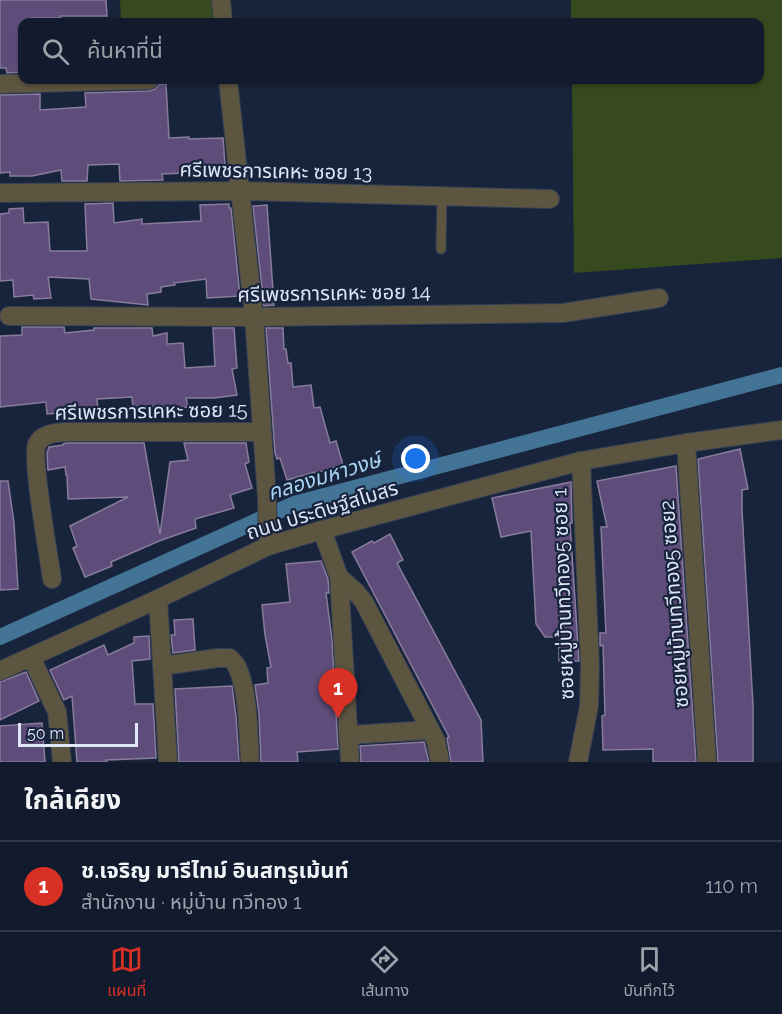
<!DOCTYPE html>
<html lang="th">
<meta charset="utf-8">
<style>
body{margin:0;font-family:Raleway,"Noto Sans Thai",sans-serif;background:#1b2435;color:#f1f3f6}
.scale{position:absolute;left:18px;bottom:15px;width:120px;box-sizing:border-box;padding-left:6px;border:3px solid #dee6f7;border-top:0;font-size:16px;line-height:21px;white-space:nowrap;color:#dee6f7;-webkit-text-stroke:4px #18243c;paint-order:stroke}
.you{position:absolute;left:416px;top:459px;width:21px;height:21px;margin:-15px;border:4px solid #fff;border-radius:50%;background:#1a73e8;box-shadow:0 0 0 9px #1a73e833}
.badge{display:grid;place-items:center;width:39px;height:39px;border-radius:50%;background:#d93025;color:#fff;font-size:20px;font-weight:700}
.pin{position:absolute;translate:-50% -50px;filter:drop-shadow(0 2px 3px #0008)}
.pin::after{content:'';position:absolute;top:32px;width:21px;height:18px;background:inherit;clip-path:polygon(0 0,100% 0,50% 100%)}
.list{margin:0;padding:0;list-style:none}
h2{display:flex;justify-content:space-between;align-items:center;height:78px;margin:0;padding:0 24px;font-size:26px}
h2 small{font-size:20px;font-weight:400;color:#9ca1aa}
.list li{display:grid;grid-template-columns:39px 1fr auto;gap:18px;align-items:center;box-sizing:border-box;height:90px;padding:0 24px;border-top:2px solid #313949}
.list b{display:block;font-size:22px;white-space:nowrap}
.list p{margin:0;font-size:20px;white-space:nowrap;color:#9ca1aa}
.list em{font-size:20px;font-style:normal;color:#9ca1aa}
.icon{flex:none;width:33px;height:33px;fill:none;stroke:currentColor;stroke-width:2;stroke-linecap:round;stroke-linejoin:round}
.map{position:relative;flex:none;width:782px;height:762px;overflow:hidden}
.search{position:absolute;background:#121b2d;box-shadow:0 2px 4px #0004;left:18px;right:18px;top:18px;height:66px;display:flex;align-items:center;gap:15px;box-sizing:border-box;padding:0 21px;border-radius:12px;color:#9ca1aa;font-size:22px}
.sheet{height:168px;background:#121b2d}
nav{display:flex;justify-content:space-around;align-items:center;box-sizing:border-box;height:84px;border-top:2px solid #313949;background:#121b2d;font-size:16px;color:#9ca1aa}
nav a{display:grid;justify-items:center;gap:3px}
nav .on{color:#d93025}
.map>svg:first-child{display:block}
.green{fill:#374a1d}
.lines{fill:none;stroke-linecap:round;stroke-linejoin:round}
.canal{stroke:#437495;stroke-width:16}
.building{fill:#5e4d7a;stroke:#877c9b;stroke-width:1.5}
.service-casing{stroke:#343f56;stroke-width:11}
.minor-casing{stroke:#343f56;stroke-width:20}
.tertiary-casing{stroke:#343f56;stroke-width:20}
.service{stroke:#5c5540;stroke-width:9}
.minor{stroke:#5c5540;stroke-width:18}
.tertiary{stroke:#5c5540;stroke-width:18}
.labels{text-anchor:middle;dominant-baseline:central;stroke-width:4.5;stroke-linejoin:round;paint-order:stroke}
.street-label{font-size:20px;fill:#dee6f7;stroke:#18243c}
.water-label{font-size:21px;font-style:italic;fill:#a9d4f3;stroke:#18243c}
</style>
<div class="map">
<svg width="782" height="762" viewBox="0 0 782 762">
<rect width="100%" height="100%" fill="#18243c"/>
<!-- green -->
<g class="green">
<path d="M120 0H221L224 22H121Z"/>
<path d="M571 0H782V258L574 273 572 80H760V22H571Z"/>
</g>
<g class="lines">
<!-- canal -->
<path class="canal" d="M0 637 294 504 782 375"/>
</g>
<!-- building -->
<g class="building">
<path d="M0 0H106L107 16H60L61 18H31V22H22V72L7 73 6 68H0Z"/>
<path d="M166 84 169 138 189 137V139L223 138 226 177 213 176 212 172 162 174 163 180 120 181 119 164 88 165 87 181H62L61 170 32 176H10V172L0 173V95L40 94V110L86 107 85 93 149 91 155 89 159 85Z"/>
<path d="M113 203 114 223 142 219V224L201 221 200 205 229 204V208H231L240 296 207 298 206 279 174 283 175 285 161 287V292L147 294 148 305 91 299 89 279 48 277 51 298 34 299 33 295 14 297 13 280 0 281V214L9 213V209L23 208 24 223 48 222 50 251H87L85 204Z"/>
<path d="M267 205 274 305 264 306 253 206Z"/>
<path d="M22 327H64L65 333 94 330V328H152L153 336 167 333V344L183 343 185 368 215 366 213 328H234L237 368 232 369 237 395 214 398H186L188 407 161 408V406L133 408 132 397 97 399 98 411H60V413L47 414 46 402 0 407V336L22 335Z"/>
<path d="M266 328H283L284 349H286L288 363H291L293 387 311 385 314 408 320 407 330 443 336 441 343 465 316 473 315 472 287 480 280 458 277 459 275 453Z"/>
<path d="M66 443H144L160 534 170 462 188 460 184 443H246L249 462 245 464 252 488 230 495 234 508 195 519 196 528 159 541 111 562 112 566 85 577 73 548 77 546 70 526 128 497 68 499 67 475H66L65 467 48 470 47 453 49 447 63 445V444Z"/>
<path d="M740 449 748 489 742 490V510L753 706V762H718L698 459Z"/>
<path d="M676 466 696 762H653V749L603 750 602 716 605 715 603 645 600 646V633H606L601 527H607L597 481Z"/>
<path d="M0 481H8L14 523 18 589 0 590Z"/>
<path d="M571 482 572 523H570L579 661H559V637H545L536 624 531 531 501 537 492 498Z"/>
<path d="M390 534 403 560 397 563 481 720 483 762H451L447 738 449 737 352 552 372 541 374 543Z"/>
<path d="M321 561 328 579 329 593H326L332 640 338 749 297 752 298 762H261L259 714 255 685 268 683 267 668 271 667 265 635 262 605 290 602 286 564Z"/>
<path d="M193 619 195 650 173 653 171 635H175L174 620Z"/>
<path d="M149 636 150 659 132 661 135 704H153L156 758 106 760 107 762H77L72 696 64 700 50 670 104 645 108 655 134 643V637Z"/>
<path d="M26 672 39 701 0 720V682Z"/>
<path d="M232 686 236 716 239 762H179L175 689Z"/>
<path d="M42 723 45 762H0V726Z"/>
<path d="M424 742 429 762H361L360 746Z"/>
</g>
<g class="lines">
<defs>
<path id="service" d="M441 249 442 196"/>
<g id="minor">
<path d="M221 0 223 22"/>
<path d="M228 80 254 317 267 498 268 546"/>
<path d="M0 84 149 80"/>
<path d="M0 193 241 191 550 199"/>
<path d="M9 316 254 317 563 313 659 298"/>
<path d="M686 443 707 762"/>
<path d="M322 530 339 577 350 762"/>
<path d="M339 577 356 592 364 602 436 741 440 762"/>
<path d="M52 579C49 558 31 457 37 444 43 433 55 433 66 432H261"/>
<path d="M158 599 168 762"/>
<path d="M31 657 57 712 62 762"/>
<path d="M162 666 217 658H230C233 661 236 664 238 669 249 695 248 734 250 762"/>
<path d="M348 735 430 730"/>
<path d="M578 762 589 706 590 665 581 461"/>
</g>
<path id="tertiary" d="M0 671 158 599 268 546 322 530 581 461 686 443 782 430"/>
</defs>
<!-- service casing -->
<use href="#service" class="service-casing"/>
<!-- minor casing -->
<use href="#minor" class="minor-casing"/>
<!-- tertiary casing -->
<use href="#tertiary" class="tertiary-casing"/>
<!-- service -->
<use href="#service" class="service"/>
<!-- minor -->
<use href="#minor" class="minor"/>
<!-- tertiary -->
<use href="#tertiary" class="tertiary"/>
</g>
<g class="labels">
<!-- street labels -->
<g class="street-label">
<text transform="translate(276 171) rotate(1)">ศรีเพชรการเคหะ ซอย 13</text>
<text transform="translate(334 293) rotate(-1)">ศรีเพชรการเคหะ ซอย 14</text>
<text transform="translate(151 411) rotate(-1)">ศรีเพชรการเคหะ ซอย 15</text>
<text transform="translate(322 510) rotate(-17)">ถนน ประดิษฐ์สโมสร</text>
<text transform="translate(563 594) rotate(-92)">ซอยหมู่บ้านทวีทอง5 ซอย 1</text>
<text transform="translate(674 604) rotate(-94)">ซอยหมู่บ้านทวีทอง5 ซอย2</text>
</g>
<!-- water labels -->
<g class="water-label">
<text transform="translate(324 476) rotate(-17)">คลองมหาวงษ์</text>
</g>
</g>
</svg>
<div class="scale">50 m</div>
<div class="you"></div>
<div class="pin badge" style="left:338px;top:718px">1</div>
<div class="search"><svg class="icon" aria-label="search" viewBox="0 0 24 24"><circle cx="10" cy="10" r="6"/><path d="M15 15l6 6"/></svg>ค้นหาที่นี่</div>
</div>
<section class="sheet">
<h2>ใกล้เคียง<small></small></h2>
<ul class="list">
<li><span class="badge">1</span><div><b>ช.เจริญ มารีไทม์ อินสทรูเม้นท์</b><p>สำนักงาน · หมู่บ้าน ทวีทอง 1</p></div><em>110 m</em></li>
</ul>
</section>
<nav>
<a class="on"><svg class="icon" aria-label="map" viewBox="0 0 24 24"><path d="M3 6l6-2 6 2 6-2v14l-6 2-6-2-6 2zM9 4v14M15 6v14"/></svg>แผนที่</a>
<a><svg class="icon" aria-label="directions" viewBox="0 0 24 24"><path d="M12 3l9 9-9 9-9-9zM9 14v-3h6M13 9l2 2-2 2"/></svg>เส้นทาง</a>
<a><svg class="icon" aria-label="saved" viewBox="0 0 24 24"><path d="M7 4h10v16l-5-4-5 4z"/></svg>บันทึกไว้</a>
</nav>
